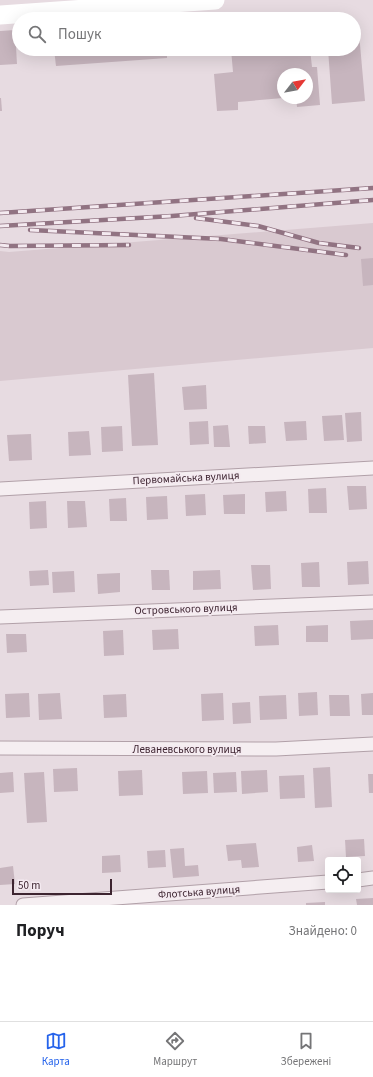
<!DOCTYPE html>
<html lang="uk">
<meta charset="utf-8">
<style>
body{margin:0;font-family:"Source Sans 3",sans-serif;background:#f6f6f6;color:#202124}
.controls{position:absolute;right:12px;bottom:12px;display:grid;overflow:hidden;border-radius:4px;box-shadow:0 4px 16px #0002}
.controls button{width:36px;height:36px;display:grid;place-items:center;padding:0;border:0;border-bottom:1px solid #e0e0e0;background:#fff;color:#202124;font:20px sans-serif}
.compass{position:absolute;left:277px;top:68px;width:36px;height:36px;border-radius:50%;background:#fff;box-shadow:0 4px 16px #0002;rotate:59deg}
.scale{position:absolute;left:12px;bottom:10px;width:100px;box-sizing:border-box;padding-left:4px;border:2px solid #3d2430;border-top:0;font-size:11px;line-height:14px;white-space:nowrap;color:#3d2430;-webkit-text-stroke:3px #f4eaf0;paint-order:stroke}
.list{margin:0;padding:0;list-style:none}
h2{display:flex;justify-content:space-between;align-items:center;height:52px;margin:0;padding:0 16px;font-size:17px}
h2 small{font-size:13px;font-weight:400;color:#757577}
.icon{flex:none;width:22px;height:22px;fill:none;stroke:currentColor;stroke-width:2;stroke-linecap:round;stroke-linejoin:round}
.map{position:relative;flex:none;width:373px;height:905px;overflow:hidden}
.search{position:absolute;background:#fff;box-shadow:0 4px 16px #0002;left:12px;right:12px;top:12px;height:44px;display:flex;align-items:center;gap:10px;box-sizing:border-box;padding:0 14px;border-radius:22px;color:#757577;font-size:15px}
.sheet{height:116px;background:#fff}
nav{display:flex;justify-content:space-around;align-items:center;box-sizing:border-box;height:56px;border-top:1px solid #e0e0e0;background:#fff;font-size:11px;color:#757577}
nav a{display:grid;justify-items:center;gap:2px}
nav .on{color:#2563eb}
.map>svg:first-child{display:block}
.built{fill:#d9c9d0}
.building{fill:#c7b5be}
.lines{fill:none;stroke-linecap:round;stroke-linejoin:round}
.minor-casing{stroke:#b1a0a8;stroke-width:15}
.minor{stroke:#f5eef1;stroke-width:13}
.secondary{stroke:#fff;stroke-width:19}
.rail-casing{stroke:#917382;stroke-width:4.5}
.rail{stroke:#f4eaf0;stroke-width:3;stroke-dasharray:9;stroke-linecap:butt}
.labels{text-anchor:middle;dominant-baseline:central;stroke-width:3.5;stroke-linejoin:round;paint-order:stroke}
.street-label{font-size:11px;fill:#3d2430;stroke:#f4eaf0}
</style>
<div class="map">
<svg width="373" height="905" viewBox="0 0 373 905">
<rect width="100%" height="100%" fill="#e7dbe1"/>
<!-- built -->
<path class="built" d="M373 223V348L0 381V251L9 252Z"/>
<!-- building -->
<g class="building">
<path d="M193 14 194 19H135V18Z"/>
<path d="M15 30 17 64 0 65V31Z"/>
<path d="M354 33H359L365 101 332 104 328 49H354Z"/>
<path d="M54 49H167V58L56 66Z"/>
<path d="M231 49H310L312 67H317L320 105 297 107 296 98H307V74H283V98L238 102V110L217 111 214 74 233 72Z"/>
<path d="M0 98H1L2 111H0Z"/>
<path d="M373 258V285L363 286 361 259Z"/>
<path d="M154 373 158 445 132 446 128 375Z"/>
<path d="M206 385 207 409 184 410 182 387Z"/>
<path d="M361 412 362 441 347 442 345 413Z"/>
<path d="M342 415 344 440 324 441 322 416Z"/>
<path d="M208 421 209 444 190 445 189 422Z"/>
<path d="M306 421 307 440 286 441 284 422Z"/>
<path d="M228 425 230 447H214L213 426Z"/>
<path d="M122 426 123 451 102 452 101 427Z"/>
<path d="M248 426H265L266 443 249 444Z"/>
<path d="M89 431 91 455 69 456 68 432Z"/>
<path d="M31 434 32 460 9 461 7 435Z"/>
<path d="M347 486H366L367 509 349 510Z"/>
<path d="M326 488 327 513H309L308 489Z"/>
<path d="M286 491 287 511 266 512 265 492Z"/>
<path d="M205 494 206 515 186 516 185 495Z"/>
<path d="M245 494V514H224L223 495Z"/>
<path d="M167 496 168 519 147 520 146 497Z"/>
<path d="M126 498 127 521H110L109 499Z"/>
<path d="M46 501 47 528 30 529 29 502Z"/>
<path d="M67 501H85L87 527 68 528Z"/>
<path d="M368 561 369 584 348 585 347 562Z"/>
<path d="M319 562 320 587H302L301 563Z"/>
<path d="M251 565H270L271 589 253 590Z"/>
<path d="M48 570 49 585 30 586 29 571Z"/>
<path d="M151 570H169L170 590H152Z"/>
<path d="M220 570 221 589 193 590V571Z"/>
<path d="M74 571 75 592 53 593 52 572Z"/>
<path d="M120 573V592L98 594 97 574Z"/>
<path d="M373 620V639L351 640 350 621Z"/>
<path d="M278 625 279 645 255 646 254 626Z"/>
<path d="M328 625V642H306V626Z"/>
<path d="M178 629 179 649 153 650 152 630Z"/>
<path d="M123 630 124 655 104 656 103 631Z"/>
<path d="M6 634H26L27 652 7 653Z"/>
<path d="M317 692 318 715 299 716 298 693Z"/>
<path d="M29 693 30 717 6 718 5 694Z"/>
<path d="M60 693 62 719 39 720 38 694Z"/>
<path d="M223 693 224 720 202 721 201 694Z"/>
<path d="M373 693V715H362L361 694Z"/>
<path d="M126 694 127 717 104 718 103 695Z"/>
<path d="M286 695 287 719 260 720 259 696Z"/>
<path d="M329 695H349L350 716H330Z"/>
<path d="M250 702 251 723 233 724 232 703Z"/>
<path d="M330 767 332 807 315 808 313 768Z"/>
<path d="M77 768 78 791 54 792 53 769Z"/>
<path d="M142 770 143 795 119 796 118 771Z"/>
<path d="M267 770 268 792 242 794 241 771Z"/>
<path d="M207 771 208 793 183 794 182 772Z"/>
<path d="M13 772 14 792 0 793V773Z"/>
<path d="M44 772 47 822 27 823 24 773Z"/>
<path d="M236 772 237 792 214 793 213 773Z"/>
<path d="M368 774H373V793H369Z"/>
<path d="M304 775 305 798 280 799 279 776Z"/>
<path d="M364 839 365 856 346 857 345 840Z"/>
<path d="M256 843 259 867 242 868 241 860 228 861 226 845Z"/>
<path d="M312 845 314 861 298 862 297 847Z"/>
<path d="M184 848 185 866 198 865 199 876 173 878 170 849Z"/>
<path d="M165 850 166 867 148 868 147 851Z"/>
<path d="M120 855 121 872 102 873V856Z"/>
<path d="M13 866 15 884 0 885V868Z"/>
<path d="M373 898V905H357L356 899Z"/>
<path d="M325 902V905H306V903Z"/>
</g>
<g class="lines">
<defs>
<g id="minor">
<path d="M0 489 373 468"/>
<path d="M0 617 373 602"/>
<path d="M0 748 276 749 373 744"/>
<path d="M358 880 373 878"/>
<path d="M23 905 328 882"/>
</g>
</defs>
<!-- minor casing -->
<use href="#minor" class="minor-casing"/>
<!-- minor -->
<use href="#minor" class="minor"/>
<!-- secondary -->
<path class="secondary" d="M0 15 215 0"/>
<defs>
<g id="rail">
<path d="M0 213 373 188"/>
<path d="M196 218 258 226 319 243 359 248"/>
<path d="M0 226 172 216 373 200"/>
<path d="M30 230 221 239 346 255"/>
<path d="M0 245 10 246 129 245"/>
</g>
</defs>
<!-- rail casing -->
<use href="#rail" class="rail-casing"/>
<!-- rail -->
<use href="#rail" class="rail"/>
</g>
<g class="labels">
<!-- street labels -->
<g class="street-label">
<text transform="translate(186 478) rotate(-3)">Первомайська вулиця</text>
<text transform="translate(186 609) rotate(-2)">Островського вулиця</text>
<text x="187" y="749">Леваневського вулиця</text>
<text transform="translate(199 892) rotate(-4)">Флотська вулиця</text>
</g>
</g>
</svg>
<div class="controls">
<button><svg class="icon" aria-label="locate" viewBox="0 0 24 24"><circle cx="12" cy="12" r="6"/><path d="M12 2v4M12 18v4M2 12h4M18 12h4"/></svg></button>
</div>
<svg class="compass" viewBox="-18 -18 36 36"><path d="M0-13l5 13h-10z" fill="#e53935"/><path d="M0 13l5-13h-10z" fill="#757577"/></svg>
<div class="scale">50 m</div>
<div class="search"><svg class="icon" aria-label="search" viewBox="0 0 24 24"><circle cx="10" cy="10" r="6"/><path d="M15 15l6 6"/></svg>Пошук</div>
</div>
<section class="sheet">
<h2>Поруч<small>Знайдено: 0</small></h2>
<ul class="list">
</ul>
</section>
<nav>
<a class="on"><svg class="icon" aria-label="map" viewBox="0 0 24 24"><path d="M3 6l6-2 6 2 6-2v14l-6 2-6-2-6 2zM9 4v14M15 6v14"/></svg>Карта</a>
<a><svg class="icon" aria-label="directions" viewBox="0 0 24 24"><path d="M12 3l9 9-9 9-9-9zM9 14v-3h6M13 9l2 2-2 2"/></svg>Маршрут</a>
<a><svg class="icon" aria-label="saved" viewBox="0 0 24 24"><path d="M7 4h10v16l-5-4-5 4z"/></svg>Збережені</a>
</nav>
